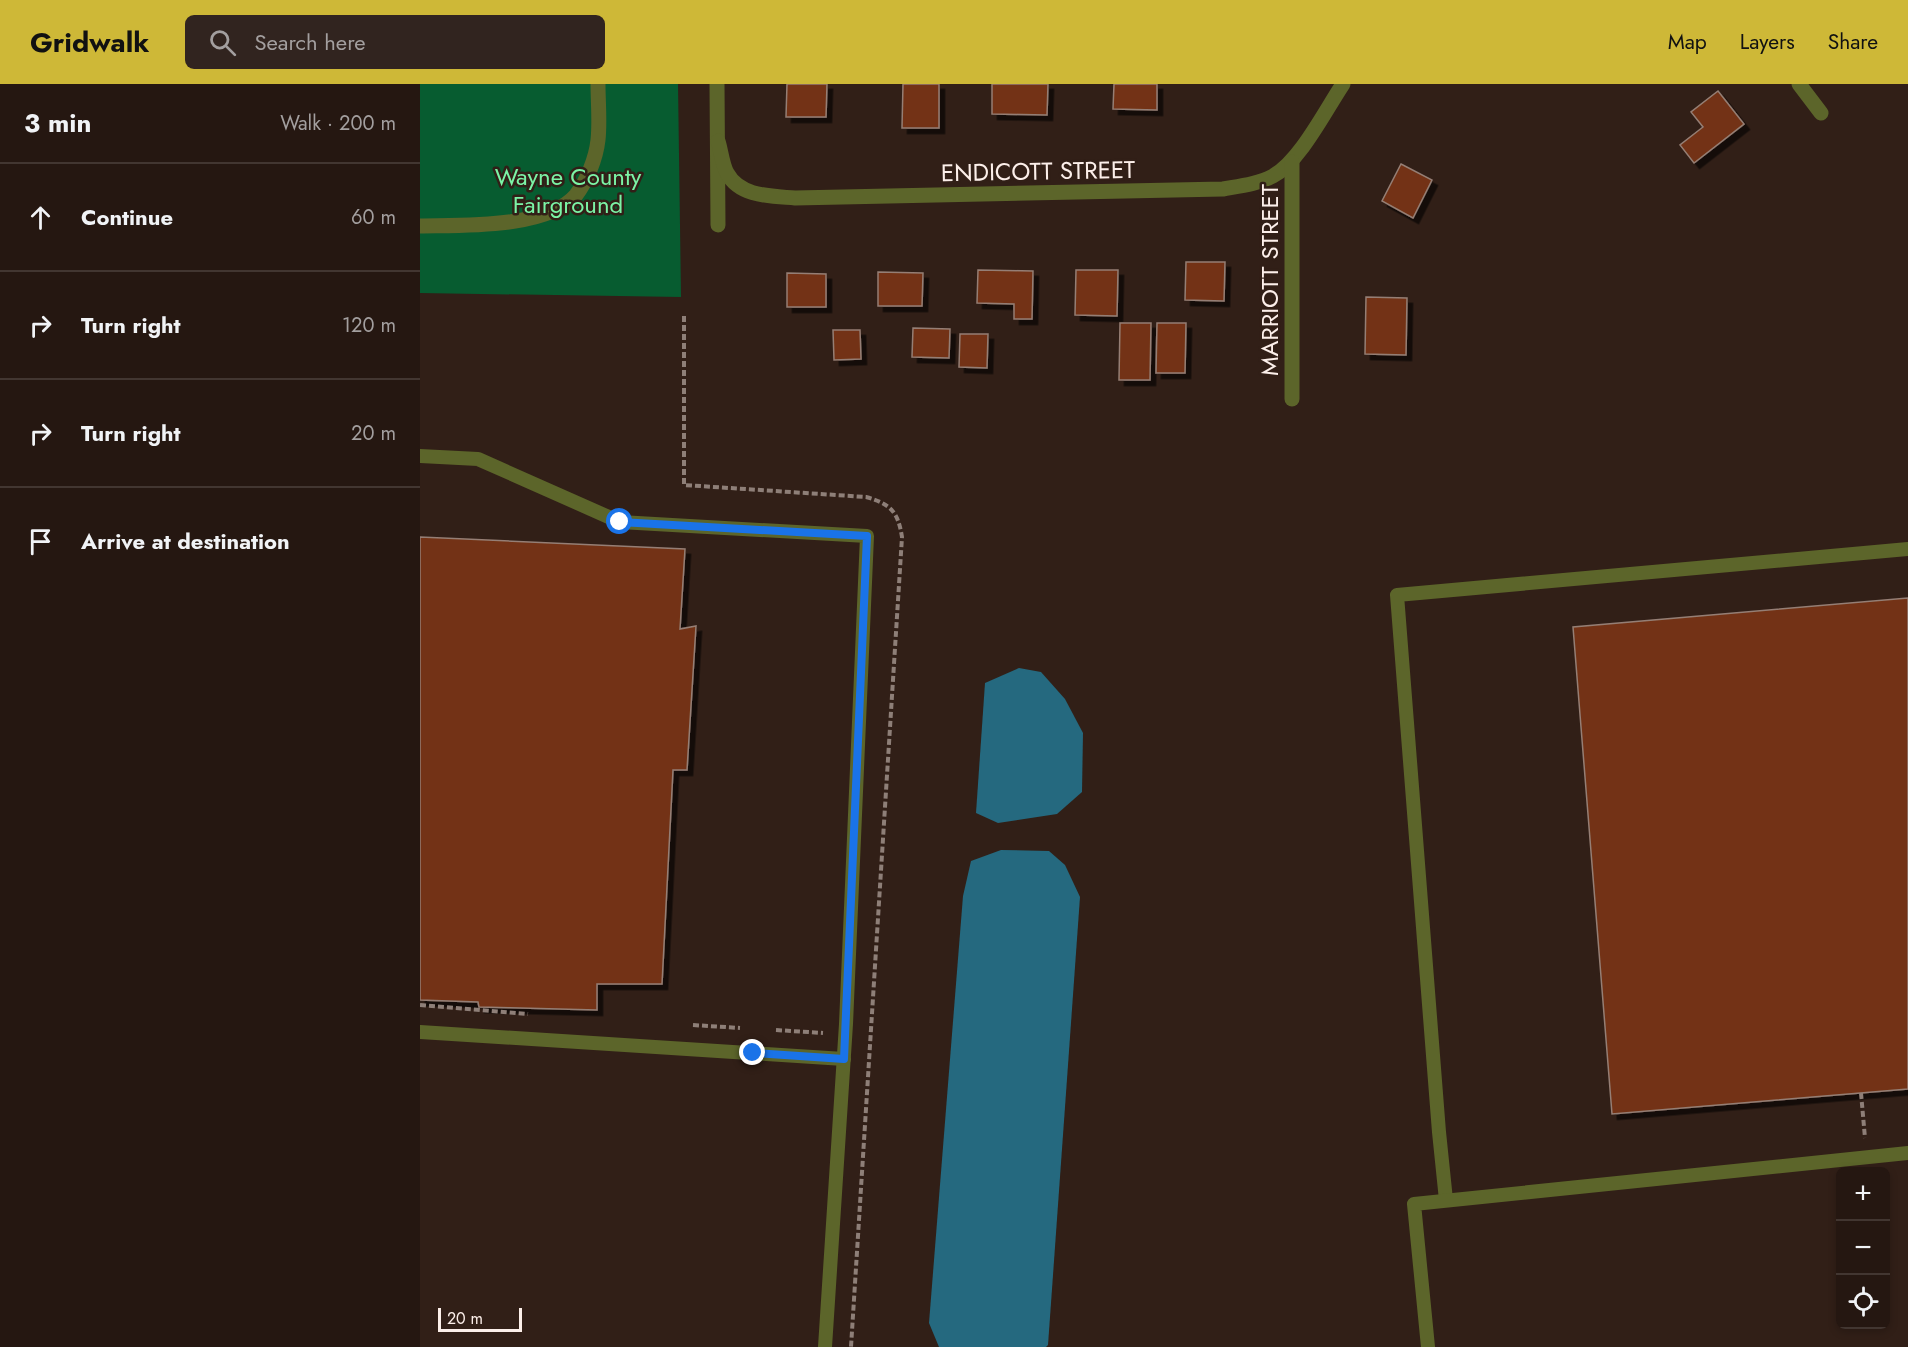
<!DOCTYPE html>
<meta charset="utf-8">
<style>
body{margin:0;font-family:Jost,sans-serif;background:#31241f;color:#f1f3f6}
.controls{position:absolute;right:18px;bottom:18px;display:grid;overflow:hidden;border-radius:9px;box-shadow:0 3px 9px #0003}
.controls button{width:54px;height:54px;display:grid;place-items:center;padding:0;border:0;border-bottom:2px solid #423631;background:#251711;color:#f1f3f6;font:30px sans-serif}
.scale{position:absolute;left:18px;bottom:15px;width:84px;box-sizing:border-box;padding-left:6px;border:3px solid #fcefea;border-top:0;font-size:16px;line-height:21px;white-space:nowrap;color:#fcefea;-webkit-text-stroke:4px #311f17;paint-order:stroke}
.stop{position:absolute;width:18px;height:18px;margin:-14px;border:4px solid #1a73e8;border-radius:50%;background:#fff}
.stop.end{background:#1a73e8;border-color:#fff;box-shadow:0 2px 6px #0008}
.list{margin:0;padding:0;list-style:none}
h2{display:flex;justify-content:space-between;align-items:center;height:78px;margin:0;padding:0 24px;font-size:26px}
h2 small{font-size:20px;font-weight:400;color:#a39f9f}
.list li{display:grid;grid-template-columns:39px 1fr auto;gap:18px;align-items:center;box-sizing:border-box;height:108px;padding:0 24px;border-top:2px solid #423631}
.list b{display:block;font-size:22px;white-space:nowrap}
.list em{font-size:20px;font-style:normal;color:#a39f9f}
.icon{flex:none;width:33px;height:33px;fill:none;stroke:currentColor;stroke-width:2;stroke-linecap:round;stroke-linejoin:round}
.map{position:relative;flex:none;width:1488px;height:1263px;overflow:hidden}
header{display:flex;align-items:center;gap:36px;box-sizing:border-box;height:84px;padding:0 30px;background:#ceb837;color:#111}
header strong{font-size:28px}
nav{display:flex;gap:33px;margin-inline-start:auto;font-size:21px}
.search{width:420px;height:54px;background:#31241f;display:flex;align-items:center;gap:15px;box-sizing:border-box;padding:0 21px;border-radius:9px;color:#a39f9f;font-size:22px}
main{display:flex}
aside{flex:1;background:#251711}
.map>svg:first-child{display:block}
.green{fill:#075c30}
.water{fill:#25697f}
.building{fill:#733314;stroke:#957e74;stroke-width:1.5;filter:url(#shadow)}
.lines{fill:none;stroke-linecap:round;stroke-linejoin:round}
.path{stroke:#8e7f78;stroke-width:4;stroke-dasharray:6 3;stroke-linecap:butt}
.service{stroke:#5c652a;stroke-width:14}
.minor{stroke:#5c652a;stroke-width:15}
.route{stroke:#1a73e8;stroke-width:8}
.labels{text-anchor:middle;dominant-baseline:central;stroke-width:5;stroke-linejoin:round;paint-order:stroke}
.street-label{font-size:24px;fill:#fcefea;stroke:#311f17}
.park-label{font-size:24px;fill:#7bf4a6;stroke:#311f17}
</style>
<header>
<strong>Gridwalk</strong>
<div class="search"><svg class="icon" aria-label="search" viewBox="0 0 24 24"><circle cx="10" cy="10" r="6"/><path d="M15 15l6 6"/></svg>Search here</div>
<nav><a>Map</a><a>Layers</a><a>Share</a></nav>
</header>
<main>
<aside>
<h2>3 min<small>Walk · 200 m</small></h2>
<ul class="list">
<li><svg class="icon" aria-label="ahead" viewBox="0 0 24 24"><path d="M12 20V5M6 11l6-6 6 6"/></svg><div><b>Continue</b></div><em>60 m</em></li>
<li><svg class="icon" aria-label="right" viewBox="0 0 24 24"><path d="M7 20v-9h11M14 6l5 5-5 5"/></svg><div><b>Turn right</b></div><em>120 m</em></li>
<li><svg class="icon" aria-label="right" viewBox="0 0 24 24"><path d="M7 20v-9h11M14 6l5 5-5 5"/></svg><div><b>Turn right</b></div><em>20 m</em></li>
<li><svg class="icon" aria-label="arrive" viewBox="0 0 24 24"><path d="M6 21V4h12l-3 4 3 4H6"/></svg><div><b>Arrive at destination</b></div></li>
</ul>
</aside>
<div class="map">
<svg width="1488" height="1263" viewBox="0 0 1488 1263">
<defs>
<filter id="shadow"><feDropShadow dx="5.5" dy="5.5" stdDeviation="0" flood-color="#0009"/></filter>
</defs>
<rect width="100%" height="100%" fill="#311f17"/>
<!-- green -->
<path class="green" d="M0 0H258L261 213 0 209Z"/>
<!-- water -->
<g class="water">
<path d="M599 584 621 588 645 615 663 649 662 708 637 730 578 739 556 729 565 599Z"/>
<path d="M581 766 629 767 645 781 660 813 628 1261 626 1263H519L509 1239 543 812 551 777Z"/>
</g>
<!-- building -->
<g class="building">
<path d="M367 0H407L406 33H366Z"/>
<path d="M483 0H519V44H482Z"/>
<path d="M572 0H628L627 31 572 30Z"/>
<path d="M694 0H737V26L693 25Z"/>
<path d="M1298 7 1324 40 1274 79 1260 61 1283 43 1271 28Z"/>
<path d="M981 80 1012 96 993 134 962 117Z"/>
<path d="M766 178H805L804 217 765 216Z"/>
<path d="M558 186 613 187 612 235H594V220L557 219Z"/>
<path d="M656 186H698L697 232 655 231Z"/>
<path d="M458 188 503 189 502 222H458Z"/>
<path d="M367 189 406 190V223H367Z"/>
<path d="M946 213 987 214 986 271 945 270Z"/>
<path d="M700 239H731L730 296H699Z"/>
<path d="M737 239H766L765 289H736Z"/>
<path d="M493 244 530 245 529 274 492 273Z"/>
<path d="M413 246H440L441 275 414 276Z"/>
<path d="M540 250H568L567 284 539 283Z"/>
<path d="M0 453 265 465 260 545 276 542 267 686H253L242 900H177V926L59 923 58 918 0 916Z"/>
<path d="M1488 514V1005L1192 1030 1153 543Z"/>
</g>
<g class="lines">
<!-- path -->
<g class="path">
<path d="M264 232V401L446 413C471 420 478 428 482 453L431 1263"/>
<path d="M0 921 108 930"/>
<path d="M273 941 320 944"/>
<path d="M356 946 403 949"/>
<path d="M1441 1009 1445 1054"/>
</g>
<!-- service -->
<g class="service">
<path d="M0 372 58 375 200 438 447 452 426 940 405 1263"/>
<path d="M0 948 424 975"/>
<path d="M1026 1116 1019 1048 977 511 1488 465"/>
<path d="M1008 1263 994 1120 1488 1069"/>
</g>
<!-- minor -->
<g class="minor">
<path d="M297 0 298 141"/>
<path d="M1379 0 1401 29"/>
<path d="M298 57C301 66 302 80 307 89 320 113 351 112 375 114L803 105C820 102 838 100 853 92 880 77 905 27 923 0"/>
<path d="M872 78V315"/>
<path d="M0 142C41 141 127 145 156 111 167 97 176 74 178 56 180 38 178 18 178 0"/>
</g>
</g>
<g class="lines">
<!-- route -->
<path class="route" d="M200 438 447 452 424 975 333 969"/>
</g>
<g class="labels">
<!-- street labels -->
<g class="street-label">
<text transform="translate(618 87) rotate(-1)">ENDICOTT STREET</text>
<text transform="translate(849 196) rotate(-90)">MARRIOTT STREET</text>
</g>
<!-- park labels -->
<g class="park-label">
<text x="148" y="92">Wayne County<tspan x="148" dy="28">Fairground</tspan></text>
</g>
</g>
</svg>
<div class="controls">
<button>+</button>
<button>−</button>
<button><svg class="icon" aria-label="locate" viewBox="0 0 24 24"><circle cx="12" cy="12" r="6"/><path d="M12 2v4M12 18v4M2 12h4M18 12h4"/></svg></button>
</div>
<div class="scale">20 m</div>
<div class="stop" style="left:200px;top:438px"></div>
<div class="stop end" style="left:333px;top:969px"></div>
</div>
</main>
